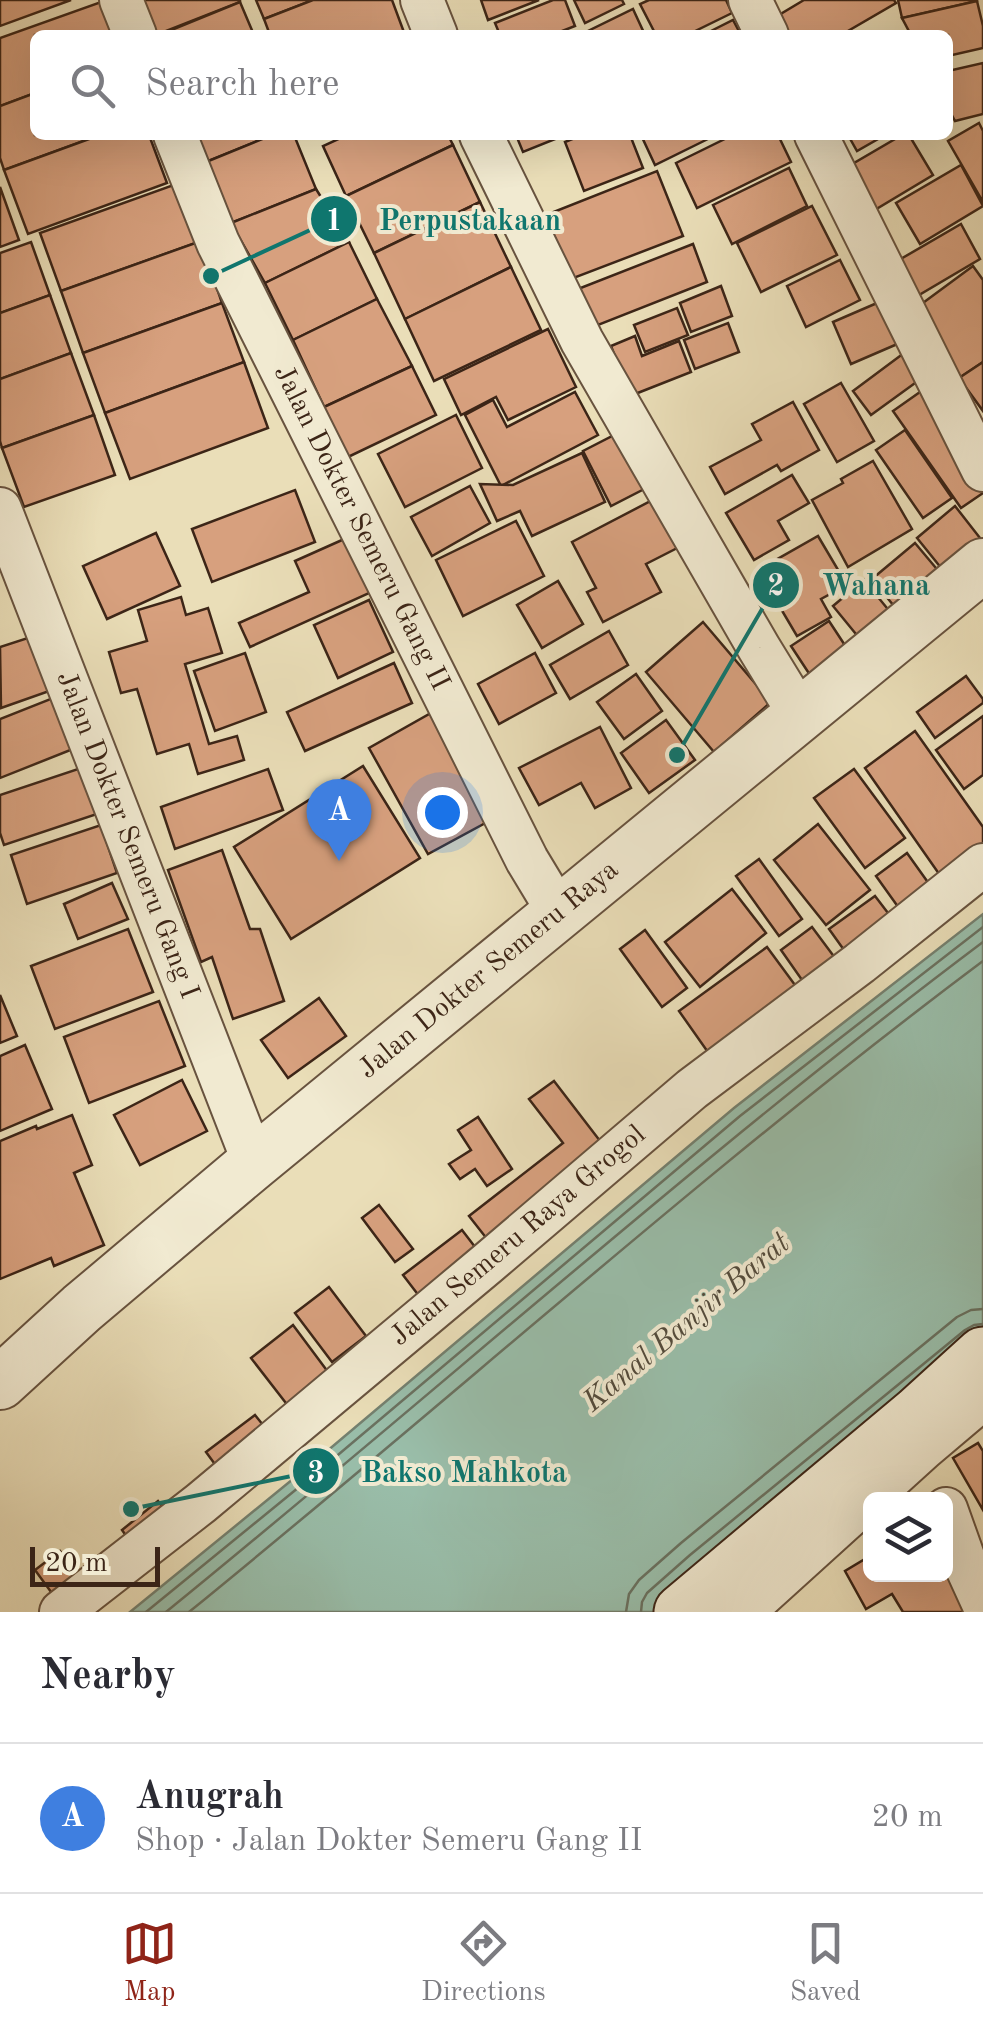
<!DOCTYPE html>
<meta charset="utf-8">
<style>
body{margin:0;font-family:"Old Standard TT",serif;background:#f2f2f3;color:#2b2b33}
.controls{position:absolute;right:30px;bottom:30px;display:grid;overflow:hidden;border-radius:15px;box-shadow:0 10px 40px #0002}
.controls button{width:90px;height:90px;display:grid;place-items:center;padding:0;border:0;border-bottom:2px solid #e1e1e2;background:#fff;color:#2b2b33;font:50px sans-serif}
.scale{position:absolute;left:30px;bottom:25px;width:130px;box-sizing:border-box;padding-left:10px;border:5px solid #3c2517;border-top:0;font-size:28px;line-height:35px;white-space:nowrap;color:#3c2517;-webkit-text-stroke:8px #f1ead1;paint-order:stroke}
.you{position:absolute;left:442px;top:812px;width:35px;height:35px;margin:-25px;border:8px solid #fff;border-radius:50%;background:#1a73e8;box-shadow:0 0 0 15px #1a73e833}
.badge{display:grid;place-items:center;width:65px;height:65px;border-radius:50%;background:#8f2418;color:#fff;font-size:32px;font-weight:700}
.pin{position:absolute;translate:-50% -82px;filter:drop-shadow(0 2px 5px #0008)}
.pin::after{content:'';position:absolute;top:52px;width:35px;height:30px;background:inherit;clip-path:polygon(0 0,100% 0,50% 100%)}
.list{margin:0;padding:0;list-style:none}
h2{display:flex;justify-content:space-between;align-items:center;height:130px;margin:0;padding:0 40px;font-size:42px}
h2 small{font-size:32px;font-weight:400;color:#7c7c81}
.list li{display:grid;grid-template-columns:65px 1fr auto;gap:30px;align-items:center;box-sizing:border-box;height:150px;padding:0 40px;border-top:2px solid #e1e1e2}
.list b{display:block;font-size:38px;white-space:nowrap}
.list p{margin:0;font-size:32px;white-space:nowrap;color:#7c7c81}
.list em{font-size:32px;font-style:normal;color:#7c7c81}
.icon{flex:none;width:55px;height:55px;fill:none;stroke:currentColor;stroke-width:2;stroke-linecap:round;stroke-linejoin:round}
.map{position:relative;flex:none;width:983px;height:1612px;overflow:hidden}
.search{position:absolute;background:#fff;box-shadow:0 10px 40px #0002;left:30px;right:30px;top:30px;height:110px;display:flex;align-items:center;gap:25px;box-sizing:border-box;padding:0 35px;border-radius:15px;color:#7c7c81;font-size:38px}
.sheet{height:280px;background:#fff}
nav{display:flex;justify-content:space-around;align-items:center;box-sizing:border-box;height:140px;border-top:2px solid #e1e1e2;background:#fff;font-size:28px;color:#7c7c81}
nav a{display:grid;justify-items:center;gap:5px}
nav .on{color:#8f2418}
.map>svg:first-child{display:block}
.water{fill:#99bda9;stroke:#74806f;stroke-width:2.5}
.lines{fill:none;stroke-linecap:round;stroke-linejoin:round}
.shore{stroke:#6a7160;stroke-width:2.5}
.building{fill:#d7a07e;stroke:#3c2517;stroke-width:2.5}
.minor-casing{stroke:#68533f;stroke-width:46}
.tertiary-casing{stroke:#68533f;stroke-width:56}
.secondary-casing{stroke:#3c2517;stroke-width:59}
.minor{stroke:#f1ead1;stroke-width:42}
.tertiary{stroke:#f1ead1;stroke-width:52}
.secondary{stroke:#f1ead1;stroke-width:55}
.labels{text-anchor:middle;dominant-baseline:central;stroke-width:8;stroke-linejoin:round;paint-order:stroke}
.street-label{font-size:28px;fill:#3c2517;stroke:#f1ead1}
.water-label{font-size:30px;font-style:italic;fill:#534b3c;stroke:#f1ead1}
.leader{fill:none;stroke:#0f766e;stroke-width:4}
.callout-dot{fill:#0f766e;stroke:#f1ead1;stroke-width:4}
.mark-label{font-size:30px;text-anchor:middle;font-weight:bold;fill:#fff}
.callout-label{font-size:30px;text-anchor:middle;font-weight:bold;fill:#0f766e;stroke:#f1ead1;stroke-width:8;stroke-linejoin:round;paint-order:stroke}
</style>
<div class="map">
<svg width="983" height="1612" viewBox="0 0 983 1612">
<rect width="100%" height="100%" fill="#eadeb8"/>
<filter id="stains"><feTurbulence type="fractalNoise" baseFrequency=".002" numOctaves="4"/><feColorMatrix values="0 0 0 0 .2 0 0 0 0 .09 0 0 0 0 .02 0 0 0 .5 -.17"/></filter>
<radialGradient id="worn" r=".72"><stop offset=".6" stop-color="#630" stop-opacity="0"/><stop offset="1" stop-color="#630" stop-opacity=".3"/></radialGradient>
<!-- water -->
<path class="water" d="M983 914V1344L659 1612H130L320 1457 734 1108Z"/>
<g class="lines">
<!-- shore -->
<g class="shore">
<path d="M146 1612 326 1465 740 1116 983 927"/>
<path d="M166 1612C439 1390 701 1154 983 942"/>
<path d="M189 1612C455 1396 709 1166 983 961"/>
<path d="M626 1612 629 1594 639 1580 681 1543 957 1317 971 1310 983 1309"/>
<path d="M641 1612 642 1602 647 1593 690 1555 965 1330 974 1325 983 1324"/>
</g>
</g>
<!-- building -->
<g class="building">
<path d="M0 0H71L0 26Z"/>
<path d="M141 0H240V2L156 35Z"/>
<path d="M256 0H313L264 19Z"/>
<path d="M313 0H392L405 35H270L264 19Z"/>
<path d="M481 0H539L488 20Z"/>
<path d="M553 0H565L575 26 552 35H500L495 23Z"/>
<path d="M574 0H622L624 4 585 23Z"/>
<path d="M649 0H726L732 13 687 35H656L640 4Z"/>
<path d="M804 0H894L896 3 841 35H777L769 21Z"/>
<path d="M898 0H977V1L902 18Z"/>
<path d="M977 1 983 26V48L948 56V35H911L902 18Z"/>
<path d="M101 2 113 35H35V93L0 106V38Z"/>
<path d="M240 2 254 35H159Z"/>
<path d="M633 9 645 35H588L586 32Z"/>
<path d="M733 20 741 35H703Z"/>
<path d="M983 63V114L955 121 948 108V71Z"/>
<path d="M35 93V135H100L4 170 0 158V106Z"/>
<path d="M979 123 983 131V202L948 141Z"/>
<path d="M100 135H149L167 183 28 234 4 170Z"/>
<path d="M196 135H272L206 162Z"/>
<path d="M272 135H294L316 189 231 223 206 162Z"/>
<path d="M347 135H448L453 145 346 196 323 146Z"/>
<path d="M516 135H565L523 152Z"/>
<path d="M582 135H630L643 168 584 191 565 142Z"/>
<path d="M641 135H716L655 165Z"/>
<path d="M733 135H778L791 162 697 208 676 163Z"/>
<path d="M848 135H885L857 151Z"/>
<path d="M902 135H909L933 175 863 217 837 173Z"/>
<path d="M453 145 480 202 374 253 346 196Z"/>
<path d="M961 165 983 206 920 244 896 203Z"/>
<path d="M789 168 807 206 732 244 713 205Z"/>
<path d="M657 171 683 236 571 279 546 215Z"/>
<path d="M179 183 201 241 61 291 40 233Z"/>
<path d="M0 187 19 240 0 247Z"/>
<path d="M316 189 349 242 265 283 231 223Z"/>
<path d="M480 202 511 267 405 319 374 253Z"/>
<path d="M812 206 837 255 761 292 737 243Z"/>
<path d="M961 224 980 259 919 295 899 260Z"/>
<path d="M201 241 222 303 83 353 61 291Z"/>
<path d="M31 242 50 295 0 313V253Z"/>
<path d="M349 242 377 299 293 340 265 283Z"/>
<path d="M693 244 707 282 593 327 578 289Z"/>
<path d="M840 260 860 300 806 327 787 286Z"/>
<path d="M973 266 983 280V362L959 378 912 311Z"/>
<path d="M511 267 541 330 434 381 405 319Z"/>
<path d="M721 286 732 316 691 332 680 303Z"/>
<path d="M50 295 71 353 0 379V313Z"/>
<path d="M377 299 412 366 324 407 293 340Z"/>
<path d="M884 300 902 342 851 364 833 322Z"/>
<path d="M222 303 244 362 105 413 83 353Z"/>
<path d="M677 308 688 335 645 352 634 325Z"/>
<path d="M728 323 739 352 695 369 684 340Z"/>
<path d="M548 329 576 387 508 420 496 397 461 415 444 379Z"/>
<path d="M635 336 642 356 679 341 691 372 630 396 611 346Z"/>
<path d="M71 353 94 415 2 448 0 441V379Z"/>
<path d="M904 353 922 378 871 415 853 391Z"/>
<path d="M244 362 268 428 130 479 105 413Z"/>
<path d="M983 362V411L959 378Z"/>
<path d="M412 366 436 415 348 457 324 407Z"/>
<path d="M841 383 874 441 837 462 804 404Z"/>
<path d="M575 392 598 435 501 486 465 415 493 400 507 427Z"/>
<path d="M920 392 983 483V493L961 508 893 411Z"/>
<path d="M793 402 819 450 781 471 777 465 725 494 710 467 761 440 752 424Z"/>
<path d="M94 415 115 475 24 507 2 448Z"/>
<path d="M456 415 482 468 405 507 378 454Z"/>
<path d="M624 430 652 485 611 506 583 451Z"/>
<path d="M905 430 952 498 923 518 876 450Z"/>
<path d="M582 453 605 502 532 536 520 511 497 521 480 484 513 485Z"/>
<path d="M873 461 912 529 848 567 812 500 843 483 841 479Z"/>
<path d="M792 475 809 503 778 521 789 540 754 560 726 513Z"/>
<path d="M470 486 490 523 432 556 411 517Z"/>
<path d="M295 490 315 542 212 582 192 529Z"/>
<path d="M664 494 689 542 646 564 661 592 603 622 587 592 596 588 572 542Z"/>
<path d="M955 506 980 538 942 569 917 538Z"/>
<path d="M516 521 544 576 463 616 436 560Z"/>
<path d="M156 533 180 586 107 619 83 566Z"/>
<path d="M351 536 376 590 250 647 239 623 309 592 295 561Z"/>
<path d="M818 536 847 585 821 599 831 617 797 636 758 570Z"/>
<path d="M915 543 941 574 898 611 872 579Z"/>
<path d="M864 580 891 613 860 639 833 606Z"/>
<path d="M558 581 583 624 542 648 517 605Z"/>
<path d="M181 597 186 615 208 608 222 653 185 664 209 744 237 736 244 760 198 774 189 744 157 754 137 689 121 693 109 652 147 641 138 610Z"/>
<path d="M369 600 393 652 338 678 314 625Z"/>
<path d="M829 621 850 653 812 678 791 646Z"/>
<path d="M703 622 771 702 714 752 646 672Z"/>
<path d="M609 631 628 665 570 699 550 665Z"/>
<path d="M37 635 55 689 1 708 0 647Z"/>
<path d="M245 653 266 712 215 731 194 671Z"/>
<path d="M535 653 556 693 499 724 478 684Z"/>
<path d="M394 663 412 703 305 751 287 712Z"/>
<path d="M636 674 662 711 624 739 597 702Z"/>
<path d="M966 676 983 699V703L935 738 917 712Z"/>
<path d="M58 696 78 747 0 778V719Z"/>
<path d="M431 713 489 821 428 854 369 748Z"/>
<path d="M983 716V775L964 789 936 750Z"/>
<path d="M666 720 695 760 649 793 621 753Z"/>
<path d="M600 727 631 788 595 808 581 783 539 805 519 768Z"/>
<path d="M915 731 983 827V852L944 881 865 768Z"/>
<path d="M90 765 106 811 4 845 0 833V795Z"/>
<path d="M363 766 420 858 291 939 234 847Z"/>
<path d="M268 769 283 810 175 849 161 807Z"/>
<path d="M854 769 905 838 865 868 814 798Z"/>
<path d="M818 824 870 890 826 925 774 860Z"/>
<path d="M101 825 117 873 27 904 11 855Z"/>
<path d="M222 850 250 929H260L284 1001 233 1019 212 957 201 962 168 870Z"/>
<path d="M907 853 937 895 906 918 876 876Z"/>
<path d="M759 859 802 919 779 936 736 876Z"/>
<path d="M112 883 128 919 78 939 64 904Z"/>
<path d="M732 889 766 933 700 987 665 942Z"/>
<path d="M875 896 901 930 854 964 829 929Z"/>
<path d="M812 927 841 966 809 990 781 950Z"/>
<path d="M128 929 153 992 55 1029 31 966Z"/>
<path d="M645 930 687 988 662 1007 620 949Z"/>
<path d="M767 947 806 1000 717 1065 679 1011Z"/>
<path d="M0 995 17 1036 0 1043Z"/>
<path d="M319 998 346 1036 288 1078 261 1040Z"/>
<path d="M159 1001 185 1066 89 1103 64 1037Z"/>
<path d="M25 1045 52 1109 0 1131V1056Z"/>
<path d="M182 1080 207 1131 140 1165 114 1115Z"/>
<path d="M554 1081 607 1150 491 1244 469 1216 563 1143 529 1099Z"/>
<path d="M72 1115 92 1165 74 1173 104 1245 54 1266 51 1258 0 1279V1141L36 1126 37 1129Z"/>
<path d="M478 1117 512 1169 487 1186 475 1169 460 1179 449 1164 471 1150 458 1130Z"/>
<path d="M379 1205 413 1249 395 1262 362 1218Z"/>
<path d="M462 1230 485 1260 426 1305 403 1275Z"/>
<path d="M329 1287 366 1336 332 1362 295 1313Z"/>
<path d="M293 1325 331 1376 289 1407 251 1358Z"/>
<path d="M255 1415 275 1440 225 1478 206 1452Z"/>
<path d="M978 1443 983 1451V1510L953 1458Z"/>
<path d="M158 1501 172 1519 134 1547 122 1530Z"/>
<path d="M60 1551 87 1587 62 1607 35 1570Z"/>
<path d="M870 1556V1574H946V1561L970 1612H903L892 1594 866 1609 845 1571Z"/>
</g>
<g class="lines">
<defs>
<g id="minor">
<path d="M121 0 135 35"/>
<path d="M422 0 436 35"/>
<path d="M750 0 767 35"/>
<path id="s1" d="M175 135 218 243 527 860 559 913"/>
<path d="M481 135 582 341 759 648 800 715"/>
<path d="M816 135 983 470"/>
<path id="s2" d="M0 509 254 1163"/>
<path d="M946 1509 967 1568 983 1603"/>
<path id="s3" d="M61 1612 201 1503 488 1263 692 1089 860 963 983 865"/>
<path d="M743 1612 924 1448 983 1398"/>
</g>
<g id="tertiary">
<path id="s4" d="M0 1383 82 1308 254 1163 983 565"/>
</g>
<path id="secondary" d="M682 1612 918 1414 983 1355"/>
</defs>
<!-- minor casing -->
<use href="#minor" class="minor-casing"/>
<!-- tertiary casing -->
<use href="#tertiary" class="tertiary-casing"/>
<!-- secondary casing -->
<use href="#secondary" class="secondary-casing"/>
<!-- minor -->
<use href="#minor" class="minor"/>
<!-- tertiary -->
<use href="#tertiary" class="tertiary"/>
<!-- secondary -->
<use href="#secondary" class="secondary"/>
</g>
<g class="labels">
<!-- street labels -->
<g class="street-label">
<text stroke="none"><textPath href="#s1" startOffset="435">Jalan Dokter Semeru Gang II</textPath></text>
<text stroke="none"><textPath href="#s2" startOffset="350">Jalan Dokter Semeru Gang I</textPath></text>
<text stroke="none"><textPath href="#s4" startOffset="640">Jalan Dokter Semeru Raya</textPath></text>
<text stroke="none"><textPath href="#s3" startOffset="592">Jalan Semeru Raya Grogol</textPath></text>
</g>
<!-- water labels -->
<g class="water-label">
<text transform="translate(687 1323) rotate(-40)">Kanal Banjir Barat</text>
</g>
</g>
<!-- callouts -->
<path class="leader" d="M211 276L334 219M677 755L776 585M131 1509L316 1471"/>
<g class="callout-dot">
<circle cx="211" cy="276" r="10"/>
<circle cx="677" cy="755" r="10"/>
<circle cx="131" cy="1509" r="10"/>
<circle cx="334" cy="219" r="25"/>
<circle cx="776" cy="585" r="25"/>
<circle cx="316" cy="1471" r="25"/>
</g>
<g class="mark-label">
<text x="334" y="230">1</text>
<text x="776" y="595">2</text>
<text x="316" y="1482">3</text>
</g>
<g class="callout-label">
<text x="470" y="230">Perpustakaan</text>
<text x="876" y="595">Wahana</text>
<text x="464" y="1482">Bakso Mahkota</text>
</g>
<rect width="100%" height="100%" filter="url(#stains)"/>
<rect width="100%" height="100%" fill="url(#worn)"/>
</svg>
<div class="controls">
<button><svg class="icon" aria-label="layers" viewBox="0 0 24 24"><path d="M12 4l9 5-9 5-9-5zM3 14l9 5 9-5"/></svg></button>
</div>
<div class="scale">20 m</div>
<div class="you"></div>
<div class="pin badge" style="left:339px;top:861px;background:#3f7fe0">A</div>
<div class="search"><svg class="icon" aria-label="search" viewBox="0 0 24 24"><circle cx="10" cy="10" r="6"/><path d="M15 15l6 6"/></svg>Search here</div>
</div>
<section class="sheet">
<h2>Nearby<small></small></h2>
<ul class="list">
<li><span class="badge" style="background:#3f7fe0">A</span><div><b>Anugrah</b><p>Shop · Jalan Dokter Semeru Gang II</p></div><em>20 m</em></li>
</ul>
</section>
<nav>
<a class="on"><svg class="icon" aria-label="map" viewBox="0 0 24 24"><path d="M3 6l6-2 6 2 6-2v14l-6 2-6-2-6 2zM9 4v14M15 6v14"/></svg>Map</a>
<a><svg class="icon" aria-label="directions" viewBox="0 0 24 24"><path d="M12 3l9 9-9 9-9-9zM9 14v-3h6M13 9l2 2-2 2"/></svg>Directions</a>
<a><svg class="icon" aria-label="saved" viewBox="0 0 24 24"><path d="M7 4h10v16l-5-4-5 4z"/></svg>Saved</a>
</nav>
